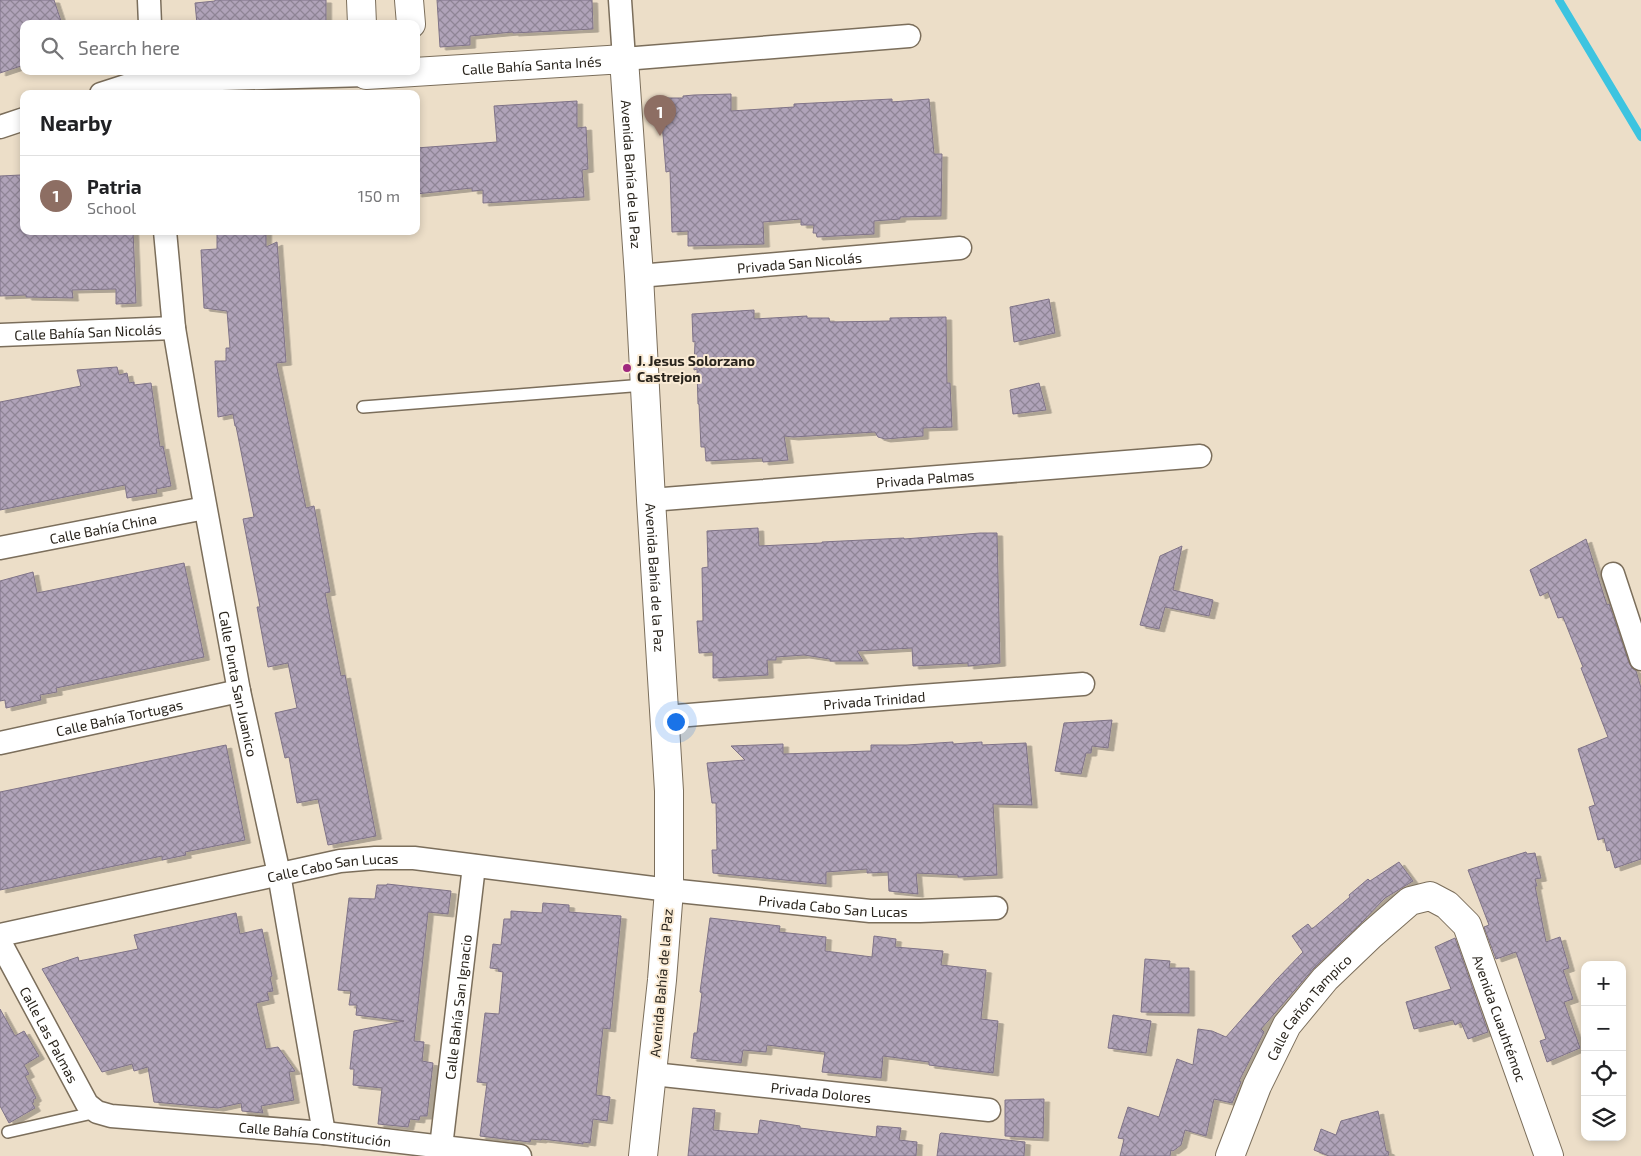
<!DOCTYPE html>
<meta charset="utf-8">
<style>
body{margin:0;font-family:"Exo 2",sans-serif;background:#f2f2f2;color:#202124}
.controls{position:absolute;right:15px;bottom:15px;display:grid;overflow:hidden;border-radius:10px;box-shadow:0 2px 8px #0003}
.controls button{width:45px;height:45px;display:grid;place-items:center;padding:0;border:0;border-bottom:1px solid #e0e0e0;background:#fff;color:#202124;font:25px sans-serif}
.you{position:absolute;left:675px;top:721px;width:18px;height:18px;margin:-12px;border:4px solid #fff;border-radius:50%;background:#1a73e8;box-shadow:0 0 0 8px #1a73e833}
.badge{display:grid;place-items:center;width:32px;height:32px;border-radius:50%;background:#b45309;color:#fff;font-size:16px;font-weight:700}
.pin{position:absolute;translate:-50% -41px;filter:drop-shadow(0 1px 2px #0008)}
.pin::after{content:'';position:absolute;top:26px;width:18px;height:15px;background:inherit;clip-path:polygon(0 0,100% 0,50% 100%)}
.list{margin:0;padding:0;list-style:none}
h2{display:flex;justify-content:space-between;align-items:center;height:65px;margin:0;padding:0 20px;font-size:21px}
h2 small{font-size:16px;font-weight:400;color:#757577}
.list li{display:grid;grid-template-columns:32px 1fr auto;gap:15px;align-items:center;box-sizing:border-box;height:80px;padding:0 20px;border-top:1px solid #e0e0e0}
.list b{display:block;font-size:19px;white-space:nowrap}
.list p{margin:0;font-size:16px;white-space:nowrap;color:#757577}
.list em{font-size:16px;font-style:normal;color:#757577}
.icon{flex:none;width:28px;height:28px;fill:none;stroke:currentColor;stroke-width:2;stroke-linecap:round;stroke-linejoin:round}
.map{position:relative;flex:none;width:1641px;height:1156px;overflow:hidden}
.search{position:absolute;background:#fff;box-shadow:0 2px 8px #0003;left:20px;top:20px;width:400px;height:55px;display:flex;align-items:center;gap:12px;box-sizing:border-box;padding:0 18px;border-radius:10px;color:#757577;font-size:19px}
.panel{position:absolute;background:#fff;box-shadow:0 2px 8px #0003;left:20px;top:90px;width:400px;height:145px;border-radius:10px}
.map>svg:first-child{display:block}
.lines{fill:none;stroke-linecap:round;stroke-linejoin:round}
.stream{stroke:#3dc4e0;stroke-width:8}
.building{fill:url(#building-cross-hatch);stroke:#7f7387;filter:url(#shadow)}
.service-casing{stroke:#7b6e5b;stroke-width:14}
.minor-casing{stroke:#7b6e5b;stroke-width:25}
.tertiary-casing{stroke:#7b6e5b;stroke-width:30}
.secondary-casing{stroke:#7b6e5b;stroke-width:30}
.service{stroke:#fff;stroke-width:11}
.minor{stroke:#fff;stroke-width:22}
.tertiary{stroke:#fff;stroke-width:28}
.secondary{stroke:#fff;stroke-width:28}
.poi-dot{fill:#9f277e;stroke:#faebd5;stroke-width:2}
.labels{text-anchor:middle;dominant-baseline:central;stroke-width:4;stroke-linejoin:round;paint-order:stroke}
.street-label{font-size:14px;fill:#29241c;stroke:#faebd5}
.poi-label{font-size:14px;font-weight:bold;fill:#29241c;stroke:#faebd5;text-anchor:start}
</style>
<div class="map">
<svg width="1641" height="1156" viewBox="0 0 1641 1156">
<defs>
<pattern id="building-cross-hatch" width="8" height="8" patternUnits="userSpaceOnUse" patternTransform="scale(1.25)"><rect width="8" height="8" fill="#b0a3b9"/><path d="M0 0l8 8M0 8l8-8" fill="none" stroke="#8f8596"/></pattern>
<filter id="shadow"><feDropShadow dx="5.5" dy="3" stdDeviation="0" flood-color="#0004"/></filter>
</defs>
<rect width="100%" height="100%" fill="#ecdec8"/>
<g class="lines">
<!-- stream -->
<path class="stream" d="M1559 0 1641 137"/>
</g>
<!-- building -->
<g class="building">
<path d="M0 0H54L62 24H24V65L0 73Z"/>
<path d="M215 0H326V24H197L195 3 215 1Z"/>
<path d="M437 0H592L593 29 513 33V32L470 36V45L440 47Z"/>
<path d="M731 94V111L794 107V104L892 99V102L929 99 934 154H942L941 216 900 217V219L874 221V234L817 237 816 233H813L814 225H801V219L763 222 764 244 688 246V231L672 232 670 171 666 172 660 98H683V96L694 95Z"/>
<path d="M577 101V128L586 127 588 169 582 170 584 197 483 203V190L472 191V188L416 194V148L497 142 494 106Z"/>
<path d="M21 175 22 188H24V231H133L136 303 116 304V289L72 290 73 298 26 297V295L0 296V176Z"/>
<path d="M221 231H266V247L277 242 286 362 276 363 306 508 314 506 330 592 325 593 341 676 345 675 376 836 328 845 318 799 297 803 289 757 285 758 275 713 297 708 288 663 268 667 257 607H260L243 519 254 517 236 426H235L233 414 218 417 215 361H226V348H230L227 311 204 308 201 250 217 249V234L221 233Z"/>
<path d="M1049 299 1055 333 1014 342 1010 307Z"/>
<path d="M754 310V319L807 316V318H829L830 322 890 321V318L946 317 947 383H950L952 427 923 428V436L885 439 878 437 875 432 793 437 784 436 788 460 763 462 762 458 706 461 705 447H701L699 404H698L697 369 694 370 695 341 693 342 692 314Z"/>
<path d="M117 367 119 375 127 373 129 383 134 382V385L151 383 160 447 163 446 171 486 156 489 157 493 127 498 125 485 0 510V402L81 386 77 370Z"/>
<path d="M1039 383 1046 410 1013 414 1010 390Z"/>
<path d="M758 528 759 546 822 543V542L904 538V539L980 533H997L1000 663 968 666V663L913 666 912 648 857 651 863 661H830V659L804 655 776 657V660H767L768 675 713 678V652L699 653 697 621H703L702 568 708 567 707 531Z"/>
<path d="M1586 539 1604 596 1607 605 1609 604 1629 663 1632 668 1636 671 1641 688V859L1615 868 1610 850 1607 851 1604 838 1598 840 1589 807 1595 805 1578 749 1608 737 1581 668 1583 667 1563 617 1558 618 1548 592 1540 596 1530 570Z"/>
<path d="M1182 546 1173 590 1213 600 1209 616 1165 607 1159 629 1140 625 1160 556Z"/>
<path d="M184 563 204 657 56 688 57 692 40 695 41 700 6 708 5 700 0 701V581L33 572 37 593Z"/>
<path d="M1112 720 1108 748 1092 746 1091 753H1086L1081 774 1055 771 1064 723Z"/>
<path d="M953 742V744L982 742V745L1026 743 1032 805 993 804 997 875 958 877V875L916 873 918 894 889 891 888 872 867 873V869L826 872V884L713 873 712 850H717L716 803H712L707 763 745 760 731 746 783 744V754L871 751V745H907Z"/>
<path d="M226 745 245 840 185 852 186 855 162 860V856L0 890V792Z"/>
<path d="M1526 852 1527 854 1535 853 1541 878 1535 879 1537 886H1535L1546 942 1560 937 1569 968 1563 970 1573 999 1564 1002 1580 1048 1547 1062 1540 1041 1546 1039 1516 952 1496 959 1484 927 1489 925 1468 870Z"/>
<path d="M1399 862 1413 881 1385 898 1362 922 1314 968 1261 1029 1264 1032 1239 1081 1241 1082 1232 1103 1214 1099 1206 1136 1185 1130 1181 1145 1173 1151 1171 1150 1170 1156H1120L1124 1139 1118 1138 1128 1107 1159 1117 1177 1059 1193 1065 1198 1029 1212 1031 1226 1037 1277 979 1303 952 1292 936 1308 924 1312 929 1350 897 1349 895 1368 879 1370 881Z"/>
<path d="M387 884 451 891 448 914 428 912 414 1041 424 1042 422 1061 433 1063 427 1116H420L419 1120 410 1119 408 1127 378 1124 382 1088 353 1085 354 1069H350L354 1031 404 1021 356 1015 357 1005H349L351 991 338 990 349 898 375 899 377 885H387Z"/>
<path d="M543 903 569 905V912L621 916 610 1029 603 1028 596 1095 610 1097 607 1121 593 1119 590 1143 583 1142V1144L542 1139 541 1140 531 1139 530 1142 480 1136 487 1083 477 1082 485 1013 499 1014 503 972 498 971 499 969 490 968 493 944 501 945 504 919H511V911L542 913Z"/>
<path d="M236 913 240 934 262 929 272 976 270 977 273 991 267 992 269 1000 256 1003 266 1049 278 1047 295 1071 289 1072 294 1100 261 1106 263 1113 242 1111 241 1103 218 1108 154 1102 148 1067 134 1071 132 1064 102 1072 42 969 78 957 79 961 138 949 134 935Z"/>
<path d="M710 918 780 926 779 932 826 937 825 951 872 957 874 936 896 939 895 947 943 951 941 965 986 970 981 1019 998 1021 993 1073 929 1065V1062L883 1056 881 1078 822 1072 825 1052 767 1045 766 1052 743 1050 741 1063 691 1058 694 1033H697L702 993 700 992Z"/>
<path d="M1455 938 1488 1032 1468 1039 1461 1022 1455 1025 1453 1020 1414 1029 1406 1002 1451 989 1435 947Z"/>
<path d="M1145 959 1170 961 1169 968H1189V1013L1141 1012Z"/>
<path d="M0 1009 15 1036 24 1031 39 1056 24 1065 29 1074 25 1076 36 1098 33 1100 34 1102 32 1103 35 1108 9 1123 0 1106Z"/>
<path d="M1113 1015 1151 1021 1146 1053 1108 1048Z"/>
<path d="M1044 1099 1043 1138 1005 1136V1100Z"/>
<path d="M693 1108 715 1110 713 1130 735 1132 758 1134 760 1120 800 1126V1128L876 1137 877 1126 901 1128 899 1140 917 1142 916 1156H688Z"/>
<path d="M1378 1111 1386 1151 1389 1152 1388 1156H1329L1314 1150 1321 1129 1336 1135 1341 1121Z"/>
<path d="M941 1133 1025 1142 1024 1156H937L940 1134Z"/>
</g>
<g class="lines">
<defs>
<g id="service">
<path d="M363 407 644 385"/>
<path d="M8 1132 97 1112"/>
</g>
<g id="minor">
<path d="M149 0 150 24"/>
<path d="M620 0 624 59 909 36"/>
<path d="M101 94 132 84 153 81 366 75"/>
<path d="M0 127 24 119"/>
<path id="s1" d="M165 231 174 328 188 411 239 691 279 874 324 1133"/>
<path id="s2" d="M639 276 960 248"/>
<path id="s3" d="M0 335 174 328"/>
<path id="s4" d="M651 500 1200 456"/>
<path id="s5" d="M0 548 205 508"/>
<path d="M1613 574 1641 659"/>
<path id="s6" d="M665 717 907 697 1083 684"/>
<path id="s7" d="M0 743 239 691"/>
<path id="s8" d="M0 935 340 861 375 858H414L669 890 870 911H920L996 908"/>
<path id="s9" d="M0 942 87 1104 97 1112 111 1116 324 1133 520 1156"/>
<path id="s10" d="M653 1074 989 1110"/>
<path id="s11" d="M441 1147 474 866"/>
</g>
<g id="tertiary">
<path id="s12" d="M1230 1156 1257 1086 1287 1025 1325 979 1371 935 1410 901 1430 896 1447 905 1467 925 1549 1156"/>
</g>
<g id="secondary">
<path d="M361 0 362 24"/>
<path d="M409 0 411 24"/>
<path id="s13" d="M366 71V75L624 59 639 276 651 500 669 791V890L662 980 643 1156"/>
</g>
</defs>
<!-- service casing -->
<use href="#service" class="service-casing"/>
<!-- minor casing -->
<use href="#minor" class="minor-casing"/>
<!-- tertiary casing -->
<use href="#tertiary" class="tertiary-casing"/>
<!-- secondary casing -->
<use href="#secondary" class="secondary-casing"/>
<!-- service -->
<use href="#service" class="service"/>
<!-- minor -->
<use href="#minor" class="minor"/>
<!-- tertiary -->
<use href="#tertiary" class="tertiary"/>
<!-- secondary -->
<use href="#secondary" class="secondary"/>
</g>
<!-- markers -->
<circle class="poi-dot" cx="627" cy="368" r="5"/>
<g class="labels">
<!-- street labels -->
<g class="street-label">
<text stroke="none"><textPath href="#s13" startOffset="170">Calle Bahía Santa Inés</textPath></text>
<text stroke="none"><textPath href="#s13" startOffset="378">Avenida Bahía de la Paz</textPath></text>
<text stroke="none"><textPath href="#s2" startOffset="161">Privada San Nicolás</textPath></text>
<text stroke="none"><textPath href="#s3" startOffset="88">Calle Bahía San Nicolás</textPath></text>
<text stroke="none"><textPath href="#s4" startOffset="275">Privada Palmas</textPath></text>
<text stroke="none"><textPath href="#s5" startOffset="105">Calle Bahía China</textPath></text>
<text stroke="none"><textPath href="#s13" startOffset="782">Avenida Bahía de la Paz</textPath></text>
<text stroke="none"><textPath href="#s1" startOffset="459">Calle Punta San Juanico</textPath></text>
<text stroke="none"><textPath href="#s6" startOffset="210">Privada Trinidad</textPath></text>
<text stroke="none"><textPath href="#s7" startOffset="122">Calle Bahía Tortugas</textPath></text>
<text stroke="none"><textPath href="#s8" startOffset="340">Calle Cabo San Lucas</textPath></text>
<text stroke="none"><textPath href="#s8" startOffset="844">Privada Cabo San Lucas</textPath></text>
<text transform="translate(661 983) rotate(-85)">Avenida Bahía de la Paz</text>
<text stroke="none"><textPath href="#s11" startOffset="141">Calle Bahía San Ignacio</textPath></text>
<text stroke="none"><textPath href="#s12" startOffset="170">Calle Cañón Tampico</textPath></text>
<text stroke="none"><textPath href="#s12" startOffset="485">Avenida Cuauhtémoc</textPath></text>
<text stroke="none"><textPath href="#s9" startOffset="105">Calle Las Palmas</textPath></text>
<text stroke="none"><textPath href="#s10" startOffset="169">Privada Dolores</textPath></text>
<text stroke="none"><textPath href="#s9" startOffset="416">Calle Bahía Constitución</textPath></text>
</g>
<!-- poi labels -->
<g class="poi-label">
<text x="637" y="360">J. Jesus Solorzano<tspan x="637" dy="16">Castrejon</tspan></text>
</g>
</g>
</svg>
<div class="controls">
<button>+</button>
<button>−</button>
<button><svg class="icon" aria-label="locate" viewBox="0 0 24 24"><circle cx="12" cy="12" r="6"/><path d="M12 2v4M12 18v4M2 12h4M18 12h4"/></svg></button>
<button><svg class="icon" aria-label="layers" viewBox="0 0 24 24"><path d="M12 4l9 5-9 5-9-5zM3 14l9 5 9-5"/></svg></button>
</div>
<div class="you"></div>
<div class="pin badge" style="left:660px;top:136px;background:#8d6e63">1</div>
<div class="search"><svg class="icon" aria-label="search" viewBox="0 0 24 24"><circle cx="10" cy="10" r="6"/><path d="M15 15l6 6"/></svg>Search here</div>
<section class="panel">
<h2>Nearby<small></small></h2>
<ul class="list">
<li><span class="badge" style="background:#8d6e63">1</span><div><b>Patria</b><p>School</p></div><em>150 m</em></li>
</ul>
</section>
</div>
